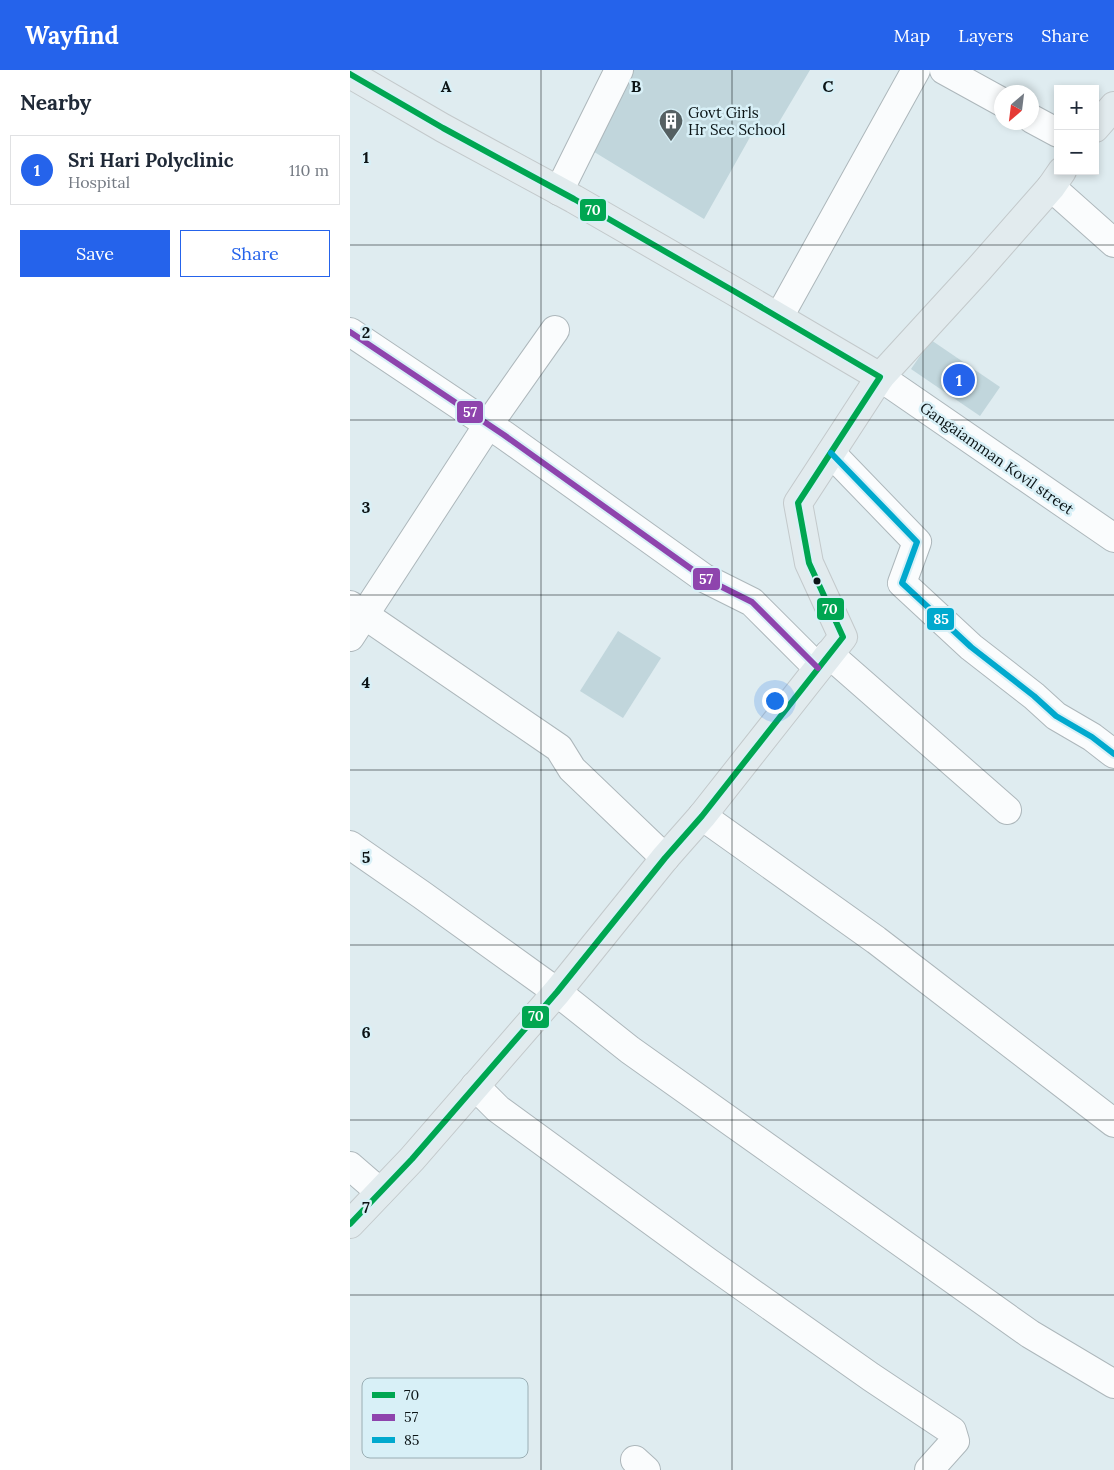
<!DOCTYPE html>
<meta charset="utf-8">
<style>
body{margin:0;font-family:Lora,serif;background:#f2f2f3;color:#1f2937}
.controls{position:absolute;right:15px;top:15px;display:grid;overflow:hidden;border-radius:0px;box-shadow:0 2px 8px #0003}
.controls button{width:45px;height:45px;display:grid;place-items:center;padding:0;border:0;border-bottom:1px solid #e0e1e3;background:#fff;color:#1f2937;font:25px sans-serif}
.compass{position:absolute;left:644px;top:15px;width:45px;height:45px;border-radius:50%;background:#fff;box-shadow:0 2px 8px #0003;rotate:208deg}
.you{position:absolute;left:424px;top:630px;width:18px;height:18px;margin:-12px;border:4px solid #fff;border-radius:50%;background:#1a73e8;box-shadow:0 0 0 8px #1a73e833}
.badge{display:grid;place-items:center;width:32px;height:32px;border-radius:50%;background:#2563eb;color:#fff;font-size:16px;font-weight:700}
.pin{position:absolute;translate:-50% -50%;border:2px solid #fff;box-shadow:0 1px 5px #0006}
.list{margin:0;padding:0;list-style:none}
h2{display:flex;justify-content:space-between;align-items:center;height:65px;margin:0;padding:0 20px;font-size:21px}
h2 small{font-size:16px;font-weight:400;color:#747a83}
.list li{display:grid;grid-template-columns:32px 1fr auto;gap:15px;align-items:center;box-sizing:border-box;height:70px;margin:0 10px 10px;padding:0 10px;border:1px solid #e0e1e3;border-radius:0px}
.list b{display:block;font-size:19px;white-space:nowrap}
.list p{margin:0;font-size:16px;white-space:nowrap;color:#747a83}
.list em{font-size:16px;font-style:normal;color:#747a83}
.actions{display:flex;gap:10px;padding:15px 20px}
.actions a{flex:1;padding:11px 0;border:1px solid #2563eb;border-radius:0px;text-align:center;font-size:18px;color:#2563eb}
.actions .main{background:#2563eb;color:#fff}
.map{position:relative;flex:none;width:764px;height:1400px;overflow:hidden}
header{display:flex;align-items:center;gap:30px;box-sizing:border-box;height:70px;padding:0 25px;background:#2563eb;color:#fff}
header strong{font-size:24px}
nav{display:flex;gap:28px;margin-inline-start:auto;font-size:18px}
main{display:flex}
aside{flex:1;background:#fff}
.map>svg:first-child{display:block}
.building{fill:#c1d6dc}
.lines{fill:none;stroke-linecap:round;stroke-linejoin:round}
.minor-casing{stroke:#adb7bb;stroke-width:30}
.major-casing{stroke:#c3c9cb;stroke-width:30}
.minor{stroke:#fafcfd;stroke-width:28}
.major{stroke:#e2ebee;stroke-width:28}
.bus-1-casing{stroke:#d8f0f7;stroke-width:10}
.bus-2-casing{stroke:#d8f0f7;stroke-width:10}
.bus-3-casing{stroke:#d8f0f7;stroke-width:10}
.bus-1{stroke:#00a651;stroke-width:6}
.bus-2{stroke:#8e44ad;stroke-width:6}
.bus-3{stroke:#00a9ce;stroke-width:6}
.grid{fill:none;stroke:#0b1416;stroke-width:1;stroke-opacity:0.55}
.bus-dot{fill:#0b1416;stroke:#d8f0f7;stroke-width:2}
.labels{text-anchor:middle;dominant-baseline:central;stroke-width:5;stroke-linejoin:round;paint-order:stroke}
.poi-label{font-size:15px;fill:#0b1416;stroke:#d8f0f7;text-anchor:start}
.street-label{font-size:15px;fill:#0b1416;stroke:#d8f0f7}
.key{fill:#d8f0f7;stroke:#9aaeb4;stroke-width:1}
.key-label{font-size:14px;fill:#0b1416}
.grid-label{font-size:16px;text-anchor:middle;font-weight:bold;fill:#0b1416;stroke:#d8f0f7;stroke-width:5;stroke-linejoin:round;paint-order:stroke}
.line-badge{stroke:#d8f0f7;stroke-width:2}
.badge-label{font-size:14px;text-anchor:middle;font-weight:bold;fill:#fff}
</style>
<header>
<strong>Wayfind</strong>
<nav><a>Map</a><a>Layers</a><a>Share</a></nav>
</header>
<main>
<aside>
<h2>Nearby<small></small></h2>
<ul class="list">
<li><span class="badge">1</span><div><b>Sri Hari Polyclinic</b><p>Hospital</p></div><em>110 m</em></li>
</ul>
<div class="actions"><a class="main">Save</a><a>Share</a></div>
</aside>
<div class="map">
<svg width="764" height="1400" viewBox="0 0 764 1400">
<rect width="100%" height="100%" fill="#dfecf0"/>
<!-- building -->
<g class="building">
<path d="M280 0H460L422 64 404 60 354 149 241 80Z"/>
<path d="M581 270 650 317 630 346 561 299Z"/>
<path d="M268 561 311 588 273 648 230 621Z"/>
</g>
<g class="lines">
<defs>
<g id="minor">
<path d="M594 0 652 32"/>
<path d="M682 49 708 63"/>
<path d="M701 117 764 173"/>
<path d="M209 121 269 0"/>
<path d="M429 247 566 0"/>
<path d="M0 262 154 365 354 508 402 532 468 598"/>
<path d="M530 307 764 468"/>
<path d="M481 383 567 472 552 513 621 577 684 626 706 646 742 667 764 684"/>
<path d="M0 535 209 678 222 699 315 788"/>
<path d="M0 567 138 355 205 260"/>
<path d="M479 584 657 740"/>
<path d="M352 746 526 870 764 1053"/>
<path d="M0 775 72 825 207 922 280 980 680 1264 764 1314"/>
<path d="M125 1016 148 1039 358 1192 521 1307 602 1361 605 1371 579 1400"/>
<path d="M0 1096 30 1122"/>
<path d="M285 1390 296 1400"/>
</g>
<g id="major">
<path d="M0 4 93 58 224 129 382 220 530 307 448 433 459 493 493 567 352 746 315 788 207 922 62 1089 0 1154"/>
<path d="M745 58 764 36"/>
<path d="M530 307 628 200 701 117 712 101"/>
</g>
</defs>
<!-- minor casing -->
<use href="#minor" class="minor-casing"/>
<!-- major casing -->
<use href="#major" class="major-casing"/>
<!-- minor -->
<use href="#minor" class="minor"/>
<!-- major -->
<use href="#major" class="major"/>
<defs>
<path id="bus-1" d="M0 4 93 58 224 129 382 220 530 307 448 433 459 493 493 567 352 746 315 788 207 922 62 1089 0 1154"/>
<path id="bus-2" d="M0 262 154 365 354 508 402 532 468 598"/>
<path id="bus-3" d="M481 383 567 472 552 513 621 577 684 626 706 646 742 667 764 684"/>
</defs>
<!-- bus-1 casing -->
<use href="#bus-1" class="bus-1-casing"/>
<!-- bus-2 casing -->
<use href="#bus-2" class="bus-2-casing"/>
<!-- bus-3 casing -->
<use href="#bus-3" class="bus-3-casing"/>
<!-- bus-1 -->
<use href="#bus-1" class="bus-1"/>
<!-- bus-2 -->
<use href="#bus-2" class="bus-2"/>
<!-- bus-3 -->
<use href="#bus-3" class="bus-3"/>
</g>
<!-- grid -->
<path class="grid" d="M191 0V1400M382 0V1400M573 0V1400M0 175H764M0 350H764M0 525H764M0 700H764M0 875H764M0 1050H764M0 1225H764"/>
<!-- icons -->
<defs>
<symbol id="building-pin" viewBox="-11 -11 22 30"><path d="M0 17L-7.5 6A9.5 9.5 0 1 1 7.5 6Z" fill="#556062" stroke="#d8f0f7"/><path d="M-4-6H4V6H1V3H-1V6H-4ZM-2.5-4.3h1.7v1.8h-1.7ZM.8-4.3h1.7v1.8H.8ZM-2.5-1h1.7V.8h-1.7ZM.8-1h1.7V.8H.8Z" fill="#fff"/></symbol>
</defs>
<g fill-rule="evenodd">
<use href="#building-pin" x="307" y="37" width="28" height="38"/>
</g>
<!-- markers -->
<circle class="bus-dot" cx="467" cy="511" r="4.5"/>
<g class="labels">
<!-- poi labels -->
<g class="poi-label">
<text x="338" y="42">Govt Girls<tspan x="338" dy="17">Hr Sec School</tspan></text>
</g>
<!-- street labels -->
<g class="street-label">
<text transform="translate(647 388) rotate(35)">Gangaiamman Kovil street</text>
</g>
</g>
<!-- legend -->
<rect x="12" y="1308" width="166" height="80" rx="8" class="key"/>
<rect x="22" y="1322" width="23" height="6" fill="#00a651"/>
<rect x="22" y="1344" width="23" height="7" fill="#8e44ad"/>
<rect x="22" y="1367" width="23" height="6" fill="#00a9ce"/>
<g class="key-label">
<text x="54" y="1330">70</text>
<text x="54" y="1352">57</text>
<text x="54" y="1375">85</text>
</g>
<g class="grid-label">
<text x="96" y="22">A</text>
<text x="286" y="22">B</text>
<text x="478" y="22">C</text>
<text x="16" y="93">1</text>
<text x="16" y="268">2</text>
<text x="16" y="443">3</text>
<text x="16" y="618">4</text>
<text x="16" y="793">5</text>
<text x="16" y="968">6</text>
<text x="16" y="1143">7</text>
</g>
<g class="line-badge">
<rect x="229" y="128" width="28" height="24" rx="5" fill="#00a651"/>
<rect x="106" y="330" width="28" height="24" rx="5" fill="#8e44ad"/>
<rect x="342" y="497" width="29" height="24" rx="5" fill="#8e44ad"/>
<rect x="466" y="527" width="29" height="24" rx="5" fill="#00a651"/>
<rect x="576" y="537" width="29" height="24" rx="5" fill="#00a9ce"/>
<rect x="171" y="935" width="29" height="24" rx="5" fill="#00a651"/>
</g>
<g class="badge-label">
<text x="243" y="145">70</text>
<text x="120" y="347">57</text>
<text x="356" y="514">57</text>
<text x="480" y="544">70</text>
<text x="591" y="554">85</text>
<text x="186" y="951">70</text>
</g>
</svg>
<div class="controls">
<button>+</button>
<button>−</button>
</div>
<svg class="compass" viewBox="-18 -18 36 36"><path d="M0-13l5 13h-10z" fill="#e53935"/><path d="M0 13l5-13h-10z" fill="#747a83"/></svg>
<div class="you"></div>
<div class="pin badge" style="left:609px;top:310px">1</div>
</div>
</main>
